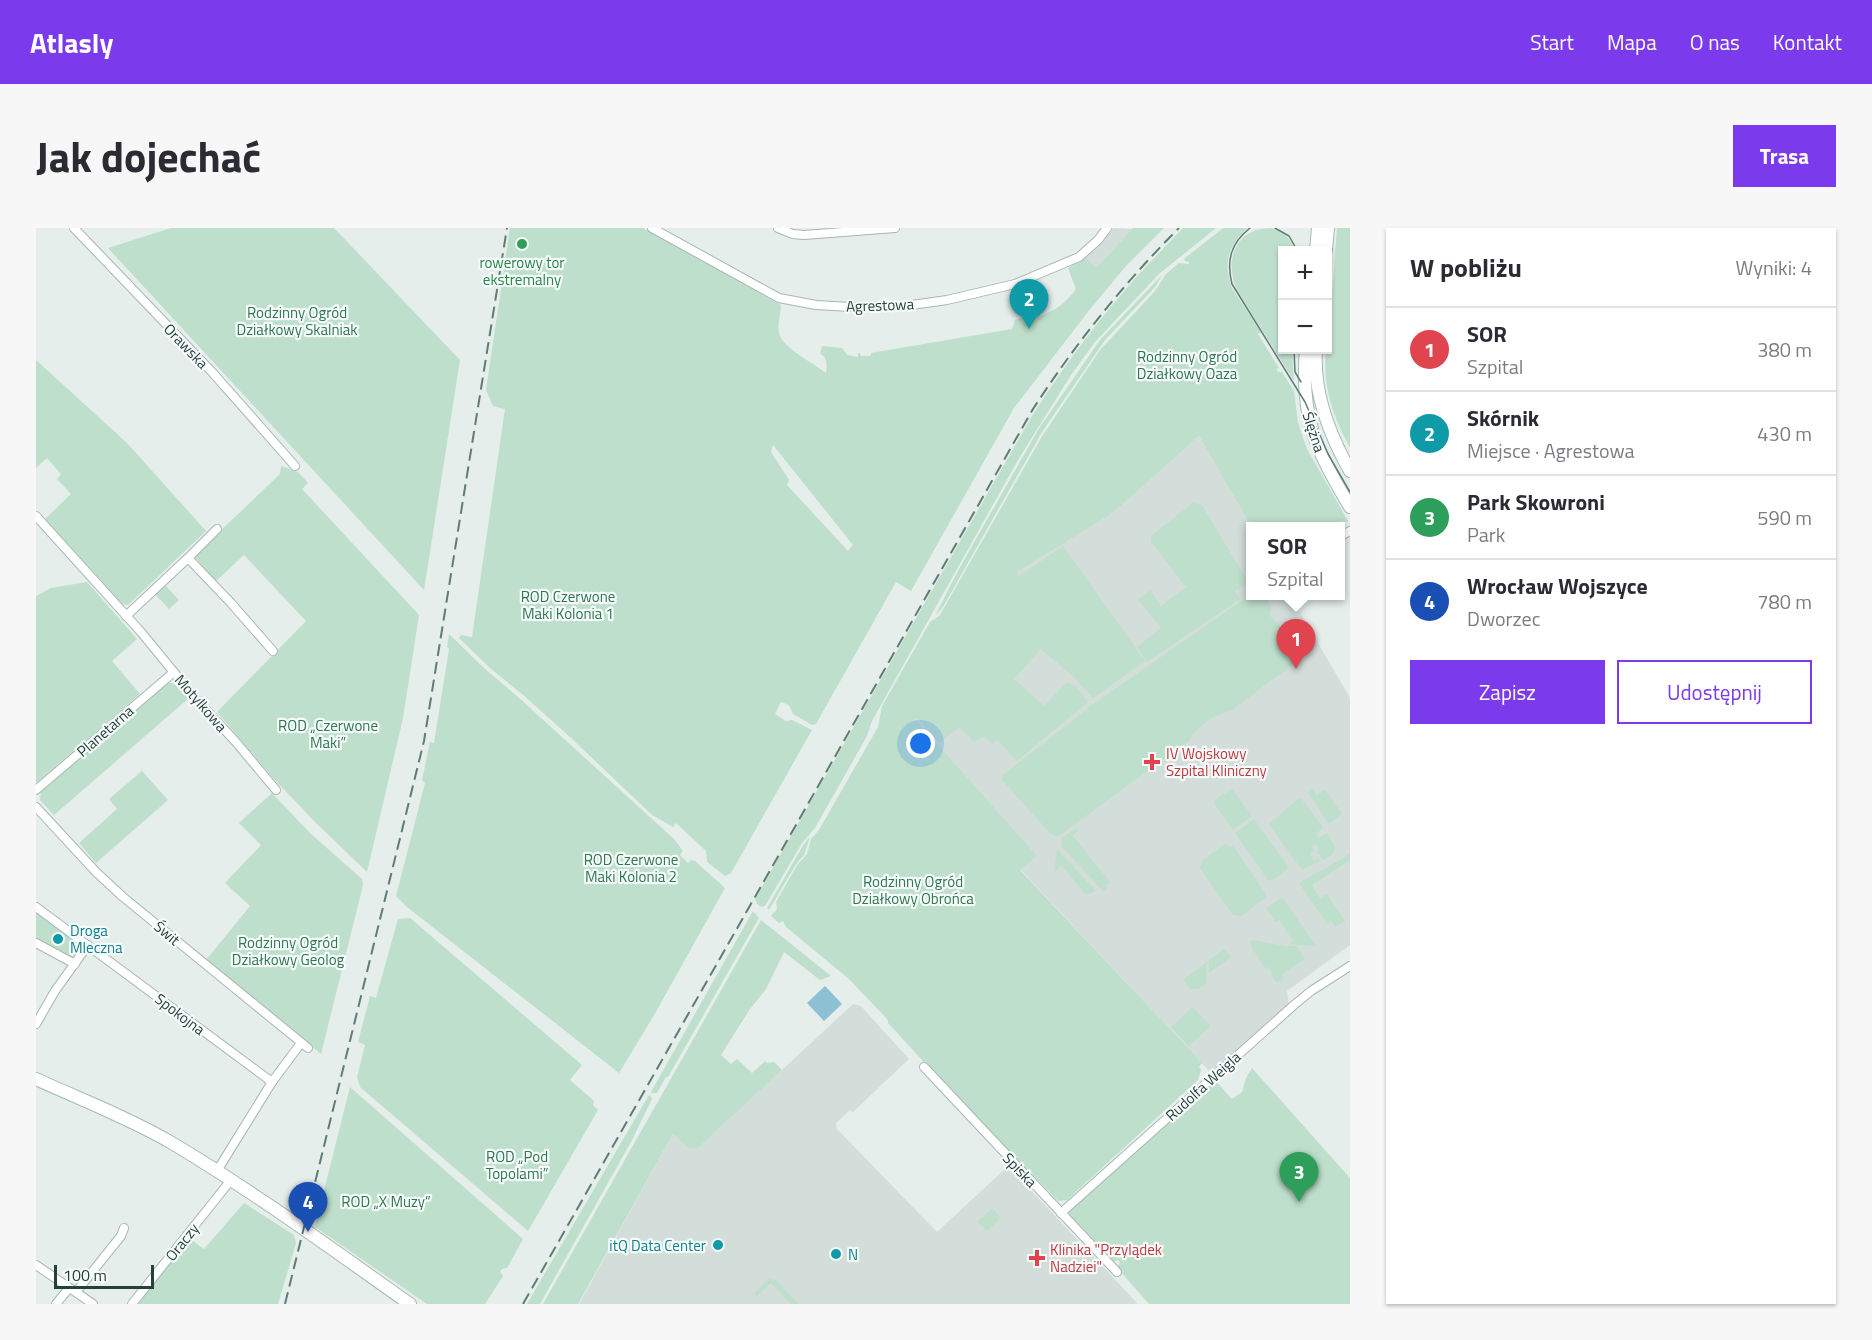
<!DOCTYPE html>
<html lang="pl">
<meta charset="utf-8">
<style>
body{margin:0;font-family:"Titillium Web",sans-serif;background:#f7f7f7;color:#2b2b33}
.controls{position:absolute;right:18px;top:18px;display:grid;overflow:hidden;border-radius:0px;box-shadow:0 2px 4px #0004}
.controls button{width:54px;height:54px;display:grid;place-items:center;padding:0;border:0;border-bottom:2px solid #e1e1e2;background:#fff;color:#2b2b33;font:30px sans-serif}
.scale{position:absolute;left:18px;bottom:15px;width:100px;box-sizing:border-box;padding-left:6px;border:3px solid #24413c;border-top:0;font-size:16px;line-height:21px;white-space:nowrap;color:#24413c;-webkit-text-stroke:4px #f6faf9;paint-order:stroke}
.you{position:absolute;left:885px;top:516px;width:21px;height:21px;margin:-15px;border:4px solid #fff;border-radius:50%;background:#1a73e8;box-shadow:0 0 0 9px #1a73e833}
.badge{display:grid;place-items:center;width:39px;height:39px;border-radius:50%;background:#7c3aed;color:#fff;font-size:20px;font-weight:700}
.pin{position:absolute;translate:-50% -50px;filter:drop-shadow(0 2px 3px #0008)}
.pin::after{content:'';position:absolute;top:32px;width:21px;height:18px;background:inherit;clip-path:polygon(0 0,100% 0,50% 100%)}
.popup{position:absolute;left:1210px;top:294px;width:99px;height:78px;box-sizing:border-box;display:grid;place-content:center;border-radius:0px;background:#fff;filter:drop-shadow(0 2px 4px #0005);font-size:20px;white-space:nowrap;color:#7c7c81}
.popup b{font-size:22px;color:#2b2b33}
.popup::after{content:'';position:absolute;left:50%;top:100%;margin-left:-12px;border:12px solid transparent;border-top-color:#fff}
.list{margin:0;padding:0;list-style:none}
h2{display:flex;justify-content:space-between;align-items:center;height:78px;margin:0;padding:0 24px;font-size:26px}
h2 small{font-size:20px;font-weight:400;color:#7c7c81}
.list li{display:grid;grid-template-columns:39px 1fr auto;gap:18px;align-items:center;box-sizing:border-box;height:84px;padding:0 24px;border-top:2px solid #e1e1e2}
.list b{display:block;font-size:22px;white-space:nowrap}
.list p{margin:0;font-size:20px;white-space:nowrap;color:#7c7c81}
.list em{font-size:20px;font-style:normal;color:#7c7c81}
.actions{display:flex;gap:12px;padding:18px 24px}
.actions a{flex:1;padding:14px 0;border:2px solid #7c3aed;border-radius:0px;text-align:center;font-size:21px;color:#7c3aed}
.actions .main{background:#7c3aed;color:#fff}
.map{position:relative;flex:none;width:1314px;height:1076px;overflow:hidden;border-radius:0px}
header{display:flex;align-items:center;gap:36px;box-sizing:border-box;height:84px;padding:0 30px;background:#7c3aed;color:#fff}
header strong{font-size:28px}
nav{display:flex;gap:33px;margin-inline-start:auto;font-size:21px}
.intro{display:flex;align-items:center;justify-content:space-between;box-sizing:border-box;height:144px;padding:0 36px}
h1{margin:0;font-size:42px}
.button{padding:15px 27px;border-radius:0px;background:#7c3aed;color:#fff;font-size:21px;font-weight:700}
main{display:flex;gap:36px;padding:0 36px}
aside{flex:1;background:#fff;border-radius:0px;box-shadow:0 2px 4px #0004}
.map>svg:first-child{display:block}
.built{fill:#d3deda}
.green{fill:#bedfcb;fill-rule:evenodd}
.water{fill:#8ec0d3}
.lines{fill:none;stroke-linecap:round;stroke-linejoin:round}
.street-casing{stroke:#a7b7b3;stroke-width:10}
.secondary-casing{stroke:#a3bab5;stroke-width:14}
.street{stroke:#fff;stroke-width:8}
.secondary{stroke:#fff;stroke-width:12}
.tram{stroke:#5f7c77;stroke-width:1.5}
.rail{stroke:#5f7c77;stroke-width:2;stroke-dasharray:12 6;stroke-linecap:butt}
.leisure-dot{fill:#2e9e5b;stroke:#f6faf9;stroke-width:2}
.health-dot{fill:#e0444e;stroke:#f6faf9;stroke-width:2}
.culture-dot{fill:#0f9aa8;stroke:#f6faf9;stroke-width:2}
.labels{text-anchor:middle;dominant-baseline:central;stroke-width:4.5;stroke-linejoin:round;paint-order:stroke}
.leisure-label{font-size:15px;fill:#27864d;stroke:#f6faf9}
.street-label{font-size:15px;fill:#24413c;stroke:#f6faf9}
.park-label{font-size:15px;fill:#2e7853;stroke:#f6faf9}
.health-label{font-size:15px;fill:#be3a42;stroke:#f6faf9;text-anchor:start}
.culture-label{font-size:15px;fill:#0d838f;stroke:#f6faf9;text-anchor:start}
</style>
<header>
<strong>Atlasly</strong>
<nav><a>Start</a><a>Mapa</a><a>O nas</a><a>Kontakt</a></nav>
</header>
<div class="intro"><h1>Jak dojechać</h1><a class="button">Trasa</a></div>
<main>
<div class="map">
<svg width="1314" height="1076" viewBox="0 0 1314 1076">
<rect width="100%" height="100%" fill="#e5eeeb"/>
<!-- built -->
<g class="built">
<path d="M1077 0 1096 1 1061 39 1049 30 1062 19Z"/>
<path d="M1163 208 1215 298V368H1250L1258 382 1264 384 1314 470V717L1251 763 1253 776 1175 845 984 641 1000 628 855 464 887 410 1003 329 1078 284Z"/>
<path d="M817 776 825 778 873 831 817 884 814 882 800 895 801 901 901 1004 972 938 1102 1076H543L637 906 653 920H662Z"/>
</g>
<!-- green -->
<g class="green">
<path d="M135 0H298L424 132 388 362 72 20Z"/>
<path d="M474 0H607L745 77C745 86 741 96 743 105 745 119 779 136 790 145 791 138 792 129 784 126L786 118 806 120 811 127 822 129V125H824L825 128H835V125L976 101 979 92 1002 84 1005 88C1020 82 1030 75 1040 61L1032 40 1049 30 1061 39 1097 0H1128L1089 39 1051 85 978 180 875 363 860 354 780 496 776 497 757 486 753 477 745 474 739 486 750 493 756 492 776 502 695 645 689 648 671 634 670 623 640 595 637 599 616 587 534 509 486 466 454 440 423 410 425 407 436 409 469 181 457 178 450 162ZM737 217 817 317 812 323 751 257 753 252 735 224Z"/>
<path d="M1147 0H1180L1123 46 1059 114 1035 147 982 232 836 493 831 508 779 600 766 615 729 678 725 679 721 676 719 671 996 188C1025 143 1055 101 1090 61 1108 40 1128 20 1147 0Z"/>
<path d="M1187 0H1211C1192 19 1187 34 1196 60L1225 104 1222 106 1243 140 1240 141 1242 144H1246L1258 163 1262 195 1271 221 1312 293 1303 298H1215L1163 208 1078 284 981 344 983 348 1027 318 1109 433 1057 470 1038 449 1005 421 978 451 1008 478 1031 454 1040 459 1052 474 981 533 961 512 956 516 948 508 938 514 923 499 903 515 881 490 879 491 1001 628 984 642 1166 835 1163 839 1165 842 1162 852 1031 972 1022 973 980 929 976 930 852 795V792L813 751 750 699 747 693 743 695 735 688 741 681 740 674 761 637 771 626 775 611 783 602 842 499 846 478 894 394 903 388 908 380 1005 210 1064 122 1119 63 1130 46 1143 35 1153 36V34L1149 33 1148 31Z"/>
<path d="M1235 0C1247 3 1255 11 1259 22H1246V122H1256L1258 153 1201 62C1188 33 1199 0 1235 0Z"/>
<path d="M1301 0H1314V219C1297 190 1286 156 1290 122H1292Z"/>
<path d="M1126 47 1120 58 1069 112 1006 204 907 379 899 388 923 341 1002 202 1064 112Z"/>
<path d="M0 132 91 215 170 303 92 377 85 376 8 292 35 266 21 251 25 246 11 230 0 240Z"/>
<path d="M245 238 262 244 272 255 266 261 383 387 367 490 331 644 279 594 238 551 181 484 270 393 208 327 180 353 158 328 244 246Z"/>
<path d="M1157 275 1166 277 1209 349 1215 353 1199 363 1204 371 1111 434 1101 419 1125 400 1102 372 1114 362 1125 378 1150 359 1115 314V308Z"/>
<path d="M51 354 101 411 76 433 104 466 0 555V368L15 360Z"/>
<path d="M129 357 143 372 133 381 119 366Z"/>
<path d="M1215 366V368H1231L1235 380 1233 387C1242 396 1266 418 1264 431L1195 483C1180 485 1160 499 1154 512L1024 607 1019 608 1013 604 966 552 967 547 1056 477Z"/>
<path d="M413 406 449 441 481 468 638 611 647 623 644 627 652 635 655 632 659 633 689 660 617 789 583 845 371 679 360 668 389 555 386 552 394 514 398 515 413 421 411 419Z"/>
<path d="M132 455H140L153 470 18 587 4 572 5 564Z"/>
<path d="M106 543 132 572 60 635 43 615 81 581 73 571Z"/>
<path d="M1275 560 1281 567 1289 562 1306 586 1293 596 1273 566 1272 564Z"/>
<path d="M1196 561 1216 588 1197 602 1178 575 1180 571Z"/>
<path d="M236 565 274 605 326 651 327 657 285 826 171 731 214 678 189 655 225 617 203 595Z"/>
<path d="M1264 569 1287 599 1280 606 1284 610 1291 605 1299 619 1297 626 1287 632 1281 623 1283 622 1280 616 1276 618 1278 623 1274 626 1278 632 1282 630 1284 633 1267 641 1263 638 1233 596Z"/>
<path d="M1218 591 1251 637V642L1237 652H1232L1199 605Z"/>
<path d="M1040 600 1042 603 1037 608 1074 654 1069 658 1071 660 1067 663 1025 618 1026 610Z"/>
<path d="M774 609 768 627 760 636 733 682 731 680 768 616Z"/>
<path d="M1189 616 1198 619 1230 666 1229 670 1205 688 1197 687 1164 640 1167 632Z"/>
<path d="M1021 621 1060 663 1052 666H1049L1026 638 1018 644Z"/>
<path d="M1314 626V632L1276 657 1284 670 1291 666 1309 693 1299 699 1295 693 1291 696 1263 655Z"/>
<path d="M1246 669 1280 718H1279L1254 716 1257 713 1243 692 1240 694 1230 680Z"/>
<path d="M717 683 723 690 632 849H630L621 865H616L615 864Z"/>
<path d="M0 684 46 718 40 727 34 729 0 712Z"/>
<path d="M374 690 546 837 534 852 558 873 557 877 562 882 492 1003 324 859 321 849 329 817 322 814 334 768 340 770 362 691Z"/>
<path d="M725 692 795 748 784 752 748 724 730 761 714 781 685 827 695 836 701 831 716 845 729 833 731 835 738 834 746 842 662 920H653L637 906 542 1076H507Z"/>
<path d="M1217 712 1249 718H1260L1269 731 1246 746 1248 750 1241 755 1235 747 1236 745 1233 739 1230 741 1215 719V714Z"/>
<path d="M1188 721 1195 729 1173 745V732Z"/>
<path d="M1171 734 1170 756 1162 761H1154L1148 753 1149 750Z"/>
<path d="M1157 779 1174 798 1153 818 1135 799Z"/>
<path d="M1216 840 1314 950V1076H1113L1083 1042 1082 1038 1084 1034 1082 1032 1078 1034 1044 997H1040L1034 990 1033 983 1178 851 1196 871 1206 864 1210 850Z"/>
<path d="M314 859 487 1011 471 1040 466 1041 464 1044 467 1048 449 1076H391L279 999Z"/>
<path d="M613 867 616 871 596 912 504 1076H491Z"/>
<path d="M208 975 258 1007 260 1015 242 1076H101L154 1011 168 1021Z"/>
<path d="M956 980 965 990 951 1003 941 994Z"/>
<path d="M734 1050 736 1053 739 1051 763 1076H755L735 1055 721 1068 718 1065Z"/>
</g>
<!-- water -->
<path class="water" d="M789 758 806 776 788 793 771 775Z"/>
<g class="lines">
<defs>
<g id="street">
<path d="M38 0 176 144 259 238"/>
<path d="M616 0 743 70 780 77 814 79 869 78 911 72 979 56 1043 29 1062 12 1071 0"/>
<path d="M742 0 757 6 768 7 859 0"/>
<path d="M0 288 105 404 159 470 199 513 240 562"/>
<path d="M1305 308 1314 303"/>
<path d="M152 330 181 301"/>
<path d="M90 388 152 330 195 375 237 423"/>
<path d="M0 562 138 444"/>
<path d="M0 579 60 644 87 669 272 820"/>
<path d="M0 679 236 854"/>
<path d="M0 715 39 736"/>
<path d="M0 796 19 763 52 717"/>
<path d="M888 839 1081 1044"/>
<path d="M181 943 236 854 265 815"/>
<path d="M1025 985 1258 777 1275 763 1314 738"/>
<path d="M0 1037 57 1076"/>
<path d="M40 1064 85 1008 88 1000"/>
<path d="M20 1076 33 1060"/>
<path d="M96 1076 195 952"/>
</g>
<g id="secondary">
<path d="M1280 22 1282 0"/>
<path d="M1290 22 1292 0"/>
<path d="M1270 122C1264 191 1280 221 1314 279"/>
<path d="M1280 122C1277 165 1293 206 1314 243"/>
<path d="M0 851C46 872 93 890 136 915 218 964 296 1021 374 1076"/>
</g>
</defs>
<!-- street casing -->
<use href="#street" class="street-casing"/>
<!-- secondary casing -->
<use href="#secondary" class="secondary-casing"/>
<!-- street -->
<use href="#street" class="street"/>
<!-- secondary -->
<use href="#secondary" class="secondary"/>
<!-- tram -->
<g class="tram">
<path d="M1214 0C1195 15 1190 32 1196 56L1269 174 1292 226 1314 264"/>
<path d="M1239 0 1253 8 1261 22"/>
<path d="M1258 122 1259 144 1265 154"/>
</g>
<!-- rail -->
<g class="rail">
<path d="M249 1076 388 513 471 0"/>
<path d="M487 1076 997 181C1040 115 1088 55 1143 0"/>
</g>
</g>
<!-- markers -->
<circle class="leisure-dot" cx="486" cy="16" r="6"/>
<g class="health-dot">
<path d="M1113 525h6v6h6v6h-6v6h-6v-6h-6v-6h6z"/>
<path d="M998 1021h6v6h6v6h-6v6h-6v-6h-6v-6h6z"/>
</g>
<g class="culture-dot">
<circle cx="22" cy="711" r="6"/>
<circle cx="682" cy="1017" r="6"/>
<circle cx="800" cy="1026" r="6"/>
</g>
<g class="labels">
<!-- leisure labels -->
<g class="leisure-label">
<text x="486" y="34">rowerowy tor<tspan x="486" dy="17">ekstremalny</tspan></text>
</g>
<!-- street labels -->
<g class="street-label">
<text transform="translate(844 77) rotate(-2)">Agrestowa</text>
<text transform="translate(150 118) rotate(46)">Orawska</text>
<text transform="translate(1278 204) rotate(72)">Ślężna</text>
<text transform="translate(165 475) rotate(49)">Motylkowa</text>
<text transform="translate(69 503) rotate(-41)">Planetarna</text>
<text transform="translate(131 705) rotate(40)">Świt</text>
<text transform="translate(144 786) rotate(37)">Spokojna</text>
<text transform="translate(1167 858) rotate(-42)">Rudolfa Weigla</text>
<text transform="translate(984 942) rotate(46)">Spiska</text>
<text transform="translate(146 1014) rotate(-51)">Oraczy</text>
</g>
<!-- park labels -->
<g class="park-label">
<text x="261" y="84">Rodzinny Ogród<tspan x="261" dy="17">Działkowy Skalniak</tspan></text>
<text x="1151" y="128">Rodzinny Ogród<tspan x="1151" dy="17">Działkowy Oaza</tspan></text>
<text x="532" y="368">ROD Czerwone<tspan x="532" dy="17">Maki Kolonia 1</tspan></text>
<text x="292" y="497">ROD „Czerwone<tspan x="292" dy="17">Maki”</tspan></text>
<text x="595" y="631">ROD Czerwone<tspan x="595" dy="17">Maki Kolonia 2</tspan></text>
<text x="877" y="653">Rodzinny Ogród<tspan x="877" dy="17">Działkowy Obrońca</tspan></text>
<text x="252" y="714">Rodzinny Ogród<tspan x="252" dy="17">Działkowy Geolog</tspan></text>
<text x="481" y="928">ROD „Pod<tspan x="481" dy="17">Topolami”</tspan></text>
<text x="350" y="973">ROD „X Muzy”</text>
</g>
<!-- health labels -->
<g class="health-label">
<text x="1130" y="525">IV Wojskowy<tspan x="1130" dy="17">Szpital Kliniczny</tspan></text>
<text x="1014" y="1021">Klinika "Przylądek<tspan x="1014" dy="17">Nadziei"</tspan></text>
</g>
<!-- culture labels -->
<g class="culture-label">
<text x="34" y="702">Droga<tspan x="34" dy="17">Mleczna</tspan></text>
<text x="670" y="1017" text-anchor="end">itQ Data Center</text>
<text x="812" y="1026">N</text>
</g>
</g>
</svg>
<div class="controls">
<button>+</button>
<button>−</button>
</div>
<div class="scale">100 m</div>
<div class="you"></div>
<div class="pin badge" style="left:1260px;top:441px;background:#e0444e">1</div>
<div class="popup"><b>SOR</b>Szpital</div>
<div class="pin badge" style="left:993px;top:101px;background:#0f9aa8">2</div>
<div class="pin badge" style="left:1263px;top:974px;background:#2e9e5b">3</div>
<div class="pin badge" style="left:272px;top:1004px;background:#1a4fb4">4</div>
</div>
<aside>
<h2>W pobliżu<small>Wyniki: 4</small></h2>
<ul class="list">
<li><span class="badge" style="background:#e0444e">1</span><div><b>SOR</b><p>Szpital</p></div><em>380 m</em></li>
<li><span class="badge" style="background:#0f9aa8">2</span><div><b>Skórnik</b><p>Miejsce · Agrestowa</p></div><em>430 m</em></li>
<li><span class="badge" style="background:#2e9e5b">3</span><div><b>Park Skowroni</b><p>Park</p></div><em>590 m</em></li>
<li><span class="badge" style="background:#1a4fb4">4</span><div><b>Wrocław Wojszyce</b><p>Dworzec</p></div><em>780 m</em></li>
</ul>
<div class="actions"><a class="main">Zapisz</a><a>Udostępnij</a></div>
</aside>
</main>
